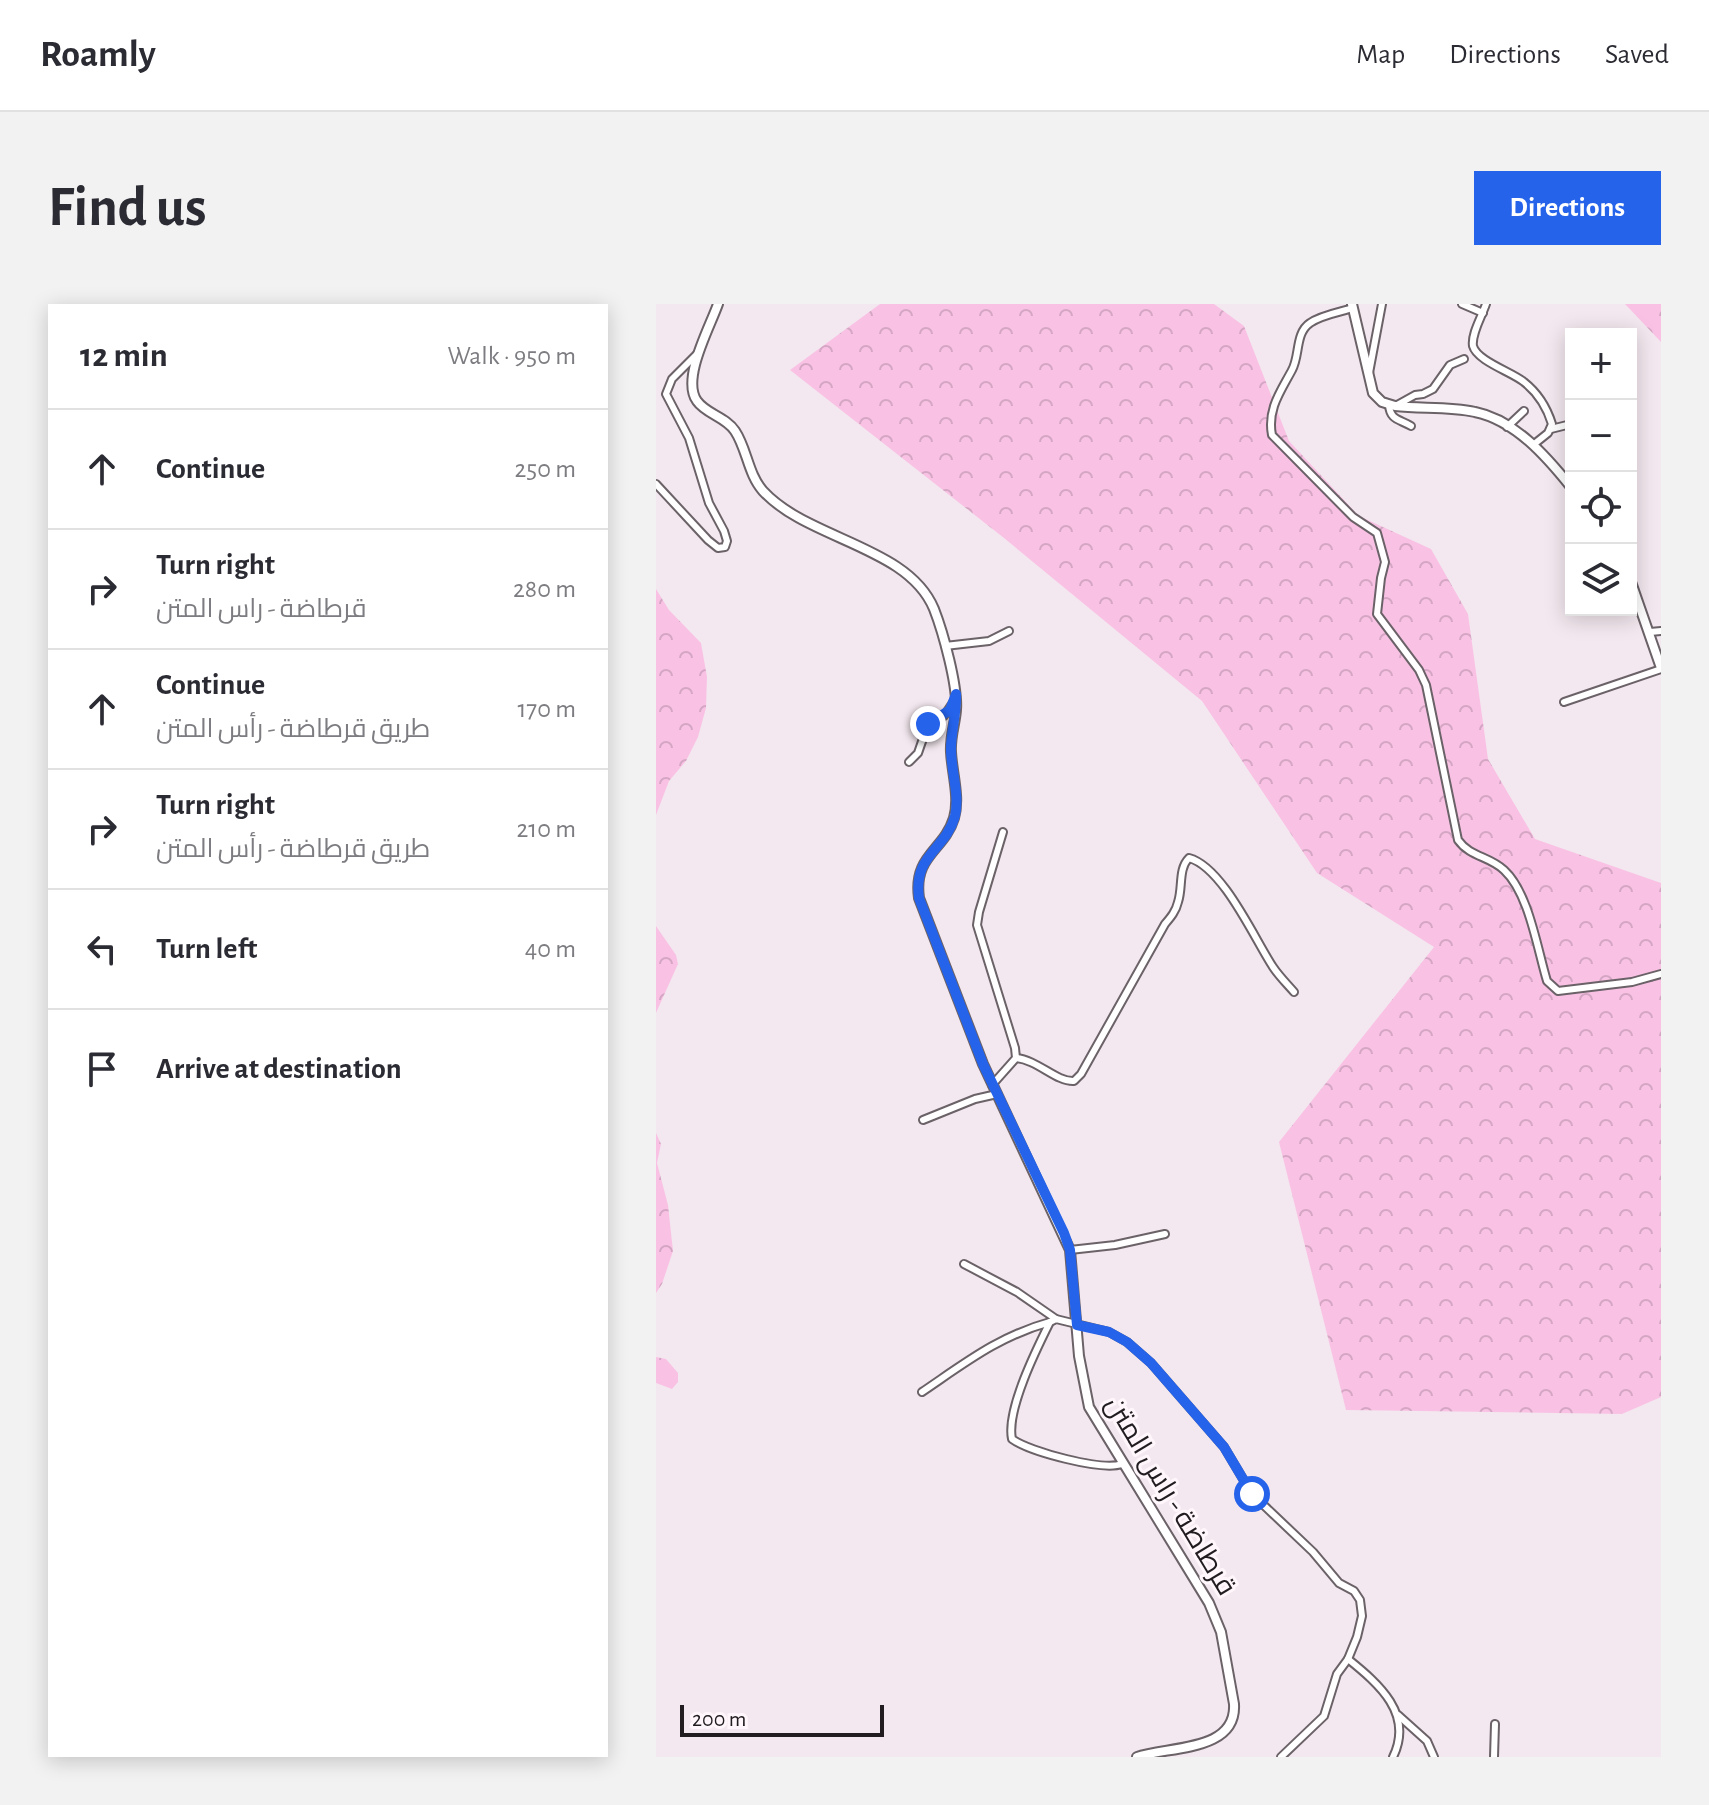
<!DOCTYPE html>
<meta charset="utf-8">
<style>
body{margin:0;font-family:"Alegreya Sans",Cairo,sans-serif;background:#f2f2f3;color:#2b2b33}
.controls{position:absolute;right:24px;top:24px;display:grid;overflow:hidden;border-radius:0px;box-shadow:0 4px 20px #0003}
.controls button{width:72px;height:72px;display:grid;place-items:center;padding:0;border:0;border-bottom:2px solid #e1e1e2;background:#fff;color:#2b2b33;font:40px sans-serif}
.scale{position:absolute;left:24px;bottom:20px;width:204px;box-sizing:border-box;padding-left:8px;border:4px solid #201c1f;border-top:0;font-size:22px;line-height:28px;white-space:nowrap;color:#201c1f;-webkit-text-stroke:6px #fff6fb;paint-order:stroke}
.stop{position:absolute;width:24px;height:24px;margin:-18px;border:6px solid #2563eb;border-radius:50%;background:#fff}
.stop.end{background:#2563eb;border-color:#fff;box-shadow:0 2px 8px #0008}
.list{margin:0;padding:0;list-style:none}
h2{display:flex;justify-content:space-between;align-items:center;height:104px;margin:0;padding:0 32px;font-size:34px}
h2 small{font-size:26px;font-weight:400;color:#7c7c81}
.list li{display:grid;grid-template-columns:52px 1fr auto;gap:24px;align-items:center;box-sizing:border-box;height:120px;padding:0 32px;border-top:2px solid #e1e1e2}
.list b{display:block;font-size:30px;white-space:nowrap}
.list p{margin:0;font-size:26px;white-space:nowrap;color:#7c7c81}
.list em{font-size:26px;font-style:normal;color:#7c7c81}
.icon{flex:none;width:44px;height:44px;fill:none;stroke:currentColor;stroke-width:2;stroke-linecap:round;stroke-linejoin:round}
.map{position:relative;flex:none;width:1005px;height:1453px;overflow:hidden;border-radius:0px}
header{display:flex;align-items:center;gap:48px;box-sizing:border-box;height:112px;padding:0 40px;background:#fff;border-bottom:2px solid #e1e1e2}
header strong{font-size:38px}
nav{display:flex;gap:44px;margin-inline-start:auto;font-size:28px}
.intro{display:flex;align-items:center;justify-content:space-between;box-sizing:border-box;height:192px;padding:0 48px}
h1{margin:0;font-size:56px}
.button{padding:20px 36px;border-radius:0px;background:#2563eb;color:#fff;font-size:28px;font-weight:700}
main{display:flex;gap:48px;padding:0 48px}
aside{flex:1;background:#fff;border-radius:0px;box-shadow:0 4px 20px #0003}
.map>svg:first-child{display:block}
.forest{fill:url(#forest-crowns)}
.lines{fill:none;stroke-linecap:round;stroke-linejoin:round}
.minor-casing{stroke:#6b6268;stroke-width:10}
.secondary-casing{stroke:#6b6268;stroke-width:12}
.minor{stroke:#fff;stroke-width:6}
.secondary{stroke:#fff;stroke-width:8}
.route{stroke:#2563eb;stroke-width:10}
.labels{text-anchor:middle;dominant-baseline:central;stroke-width:6;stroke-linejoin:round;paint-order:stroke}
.street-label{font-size:28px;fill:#201c1f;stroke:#fff6fb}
</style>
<header>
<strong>Roamly</strong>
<nav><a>Map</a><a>Directions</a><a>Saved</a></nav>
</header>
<div class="intro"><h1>Find us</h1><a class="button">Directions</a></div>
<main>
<aside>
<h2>12 min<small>Walk · 950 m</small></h2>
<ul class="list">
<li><svg class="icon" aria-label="ahead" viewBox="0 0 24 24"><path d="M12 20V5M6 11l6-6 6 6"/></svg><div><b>Continue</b></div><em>250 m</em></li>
<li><svg class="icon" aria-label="right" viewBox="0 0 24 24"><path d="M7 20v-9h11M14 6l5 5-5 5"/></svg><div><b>Turn right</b><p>قرطاضة - راس المتن</p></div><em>280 m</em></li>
<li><svg class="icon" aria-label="ahead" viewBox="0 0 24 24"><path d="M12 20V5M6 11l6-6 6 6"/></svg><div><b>Continue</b><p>طريق قرطاضة - رأس المتن</p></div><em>170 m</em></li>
<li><svg class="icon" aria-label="right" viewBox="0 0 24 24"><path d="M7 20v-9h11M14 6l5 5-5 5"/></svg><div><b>Turn right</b><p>طريق قرطاضة - رأس المتن</p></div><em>210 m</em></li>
<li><svg class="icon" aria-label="left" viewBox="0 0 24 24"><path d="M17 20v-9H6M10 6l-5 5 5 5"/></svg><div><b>Turn left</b></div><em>40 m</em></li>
<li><svg class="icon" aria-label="arrive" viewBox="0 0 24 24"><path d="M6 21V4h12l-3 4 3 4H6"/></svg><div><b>Arrive at destination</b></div></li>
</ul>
</aside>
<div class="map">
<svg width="1005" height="1453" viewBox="0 0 1005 1453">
<defs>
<pattern id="forest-crowns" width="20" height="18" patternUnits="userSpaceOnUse" patternTransform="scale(2)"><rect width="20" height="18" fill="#f9c2e5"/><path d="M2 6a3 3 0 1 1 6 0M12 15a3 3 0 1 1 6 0" fill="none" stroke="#d5a6c4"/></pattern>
</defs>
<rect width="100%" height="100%" fill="#f3e8ef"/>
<!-- forest -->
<g class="forest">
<path d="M224 0H558L588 22 633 137 703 212 775 245 812 310 832 455 879 535 1005 579V1093L966 1110 690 1106 623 838 778 643 661 569 546 397 348 234 134 66Z"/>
<path d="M969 0H1005V38Z"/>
<path d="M0 285 13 306 45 339 51 373 50 404 42 433 30 457 13 477 0 511Z"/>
<path d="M0 622 20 651 22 660 0 709Z"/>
<path d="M0 829 5 840 1 859 12 901 17 947 6 980 0 989Z"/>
<path d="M0 1053 10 1055 22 1069V1078L16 1085 0 1079Z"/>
</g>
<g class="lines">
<defs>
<g id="minor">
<path d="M806 0 827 9"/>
<path d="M830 0C826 12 815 30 817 42 821 57 856 68 868 78 882 89 891 104 896 120L892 129 877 141"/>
<path d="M697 4C684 8 665 11 654 19 639 29 644 52 636 66 625 87 611 105 616 131L697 213 721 229 729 258 725 274 721 310 763 366 770 381 802 536C814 553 833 552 848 566 873 589 881 644 891 677L902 687 976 678 1005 670"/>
<path d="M713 69 726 0"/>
<path d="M733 101C734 116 743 115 755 122"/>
<path d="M741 101 759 91 767 90 777 85 794 61 808 55"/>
<path d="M851 123 868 107"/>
<path d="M895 125 915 120"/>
<path d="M0 180 52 236 62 244 69 243 71 237 68 227 53 199 33 134 10 90 16 75 42 49"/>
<path d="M994 328 1005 327"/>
<path d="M289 342 333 337 353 327"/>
<path d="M908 398 1005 365"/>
<path d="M253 458 262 449 272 420 288 412 298 397"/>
<path d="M360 754C382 756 400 778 418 777L425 770 509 620C515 613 520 607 522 598 527 583 522 565 533 554 567 563 599 636 617 663 623 672 631 680 638 688"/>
<path d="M336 781 360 754 359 744 321 621 323 608 347 528"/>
<path d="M267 816 319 795 341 790"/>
<path d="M414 946 459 941 509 930"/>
<path d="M308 960 361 988 400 1015"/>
<path d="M266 1088C309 1059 343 1032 394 1018"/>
<path d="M466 1160C446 1167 374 1148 356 1135 350 1106 381 1044 394 1018L400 1015 453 1028 471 1038 495 1059 568 1143 596 1190 657 1248 683 1279 698 1287 704 1296 706 1312 701 1333 692 1355 681 1370 668 1412 625 1453"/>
<path d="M692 1355C723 1380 758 1410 737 1453"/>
<path d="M742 1411 771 1437 778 1453"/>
<path d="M838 1453 839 1420"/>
</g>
<g id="secondary">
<path d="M62 0C54 23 25 75 41 97 50 110 70 113 79 127 91 145 92 170 107 187 152 236 252 242 278 305 287 328 302 382 300 406 299 420 294 433 295 448 296 469 304 493 298 514 288 547 257 551 263 594L327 760 414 946 423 1052 433 1103 553 1299 565 1328 578 1400C581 1449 510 1442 481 1453"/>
<path d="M696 0 717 89 726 98 739 102C765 105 793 102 819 108 859 116 891 153 915 183"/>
<path d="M975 278 1005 364"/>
</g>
</defs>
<!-- minor casing -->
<use href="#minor" class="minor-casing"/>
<!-- secondary casing -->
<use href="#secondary" class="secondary-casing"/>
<!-- minor -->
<use href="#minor" class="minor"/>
<!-- secondary -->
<use href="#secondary" class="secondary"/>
</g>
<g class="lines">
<!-- route -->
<path class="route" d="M272 420 294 406 300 390C301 408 295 426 295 445 295 467 304 491 299 512 290 546 257 550 263 594L327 760 408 929 414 946 421 1021 453 1028 471 1038 495 1059 568 1143 596 1190"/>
</g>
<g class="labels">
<!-- street labels -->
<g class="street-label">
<text transform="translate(514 1192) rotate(59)">قرطاضة - راس المتن</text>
</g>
</g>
</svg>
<div class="controls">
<button>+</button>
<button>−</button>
<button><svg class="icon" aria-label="locate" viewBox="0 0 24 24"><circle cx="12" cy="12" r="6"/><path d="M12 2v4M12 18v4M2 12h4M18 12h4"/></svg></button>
<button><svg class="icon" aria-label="layers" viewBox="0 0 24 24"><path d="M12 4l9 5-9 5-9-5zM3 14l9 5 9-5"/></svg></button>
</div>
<div class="scale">200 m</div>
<div class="stop" style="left:596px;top:1190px"></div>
<div class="stop end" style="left:272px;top:420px"></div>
</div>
</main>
